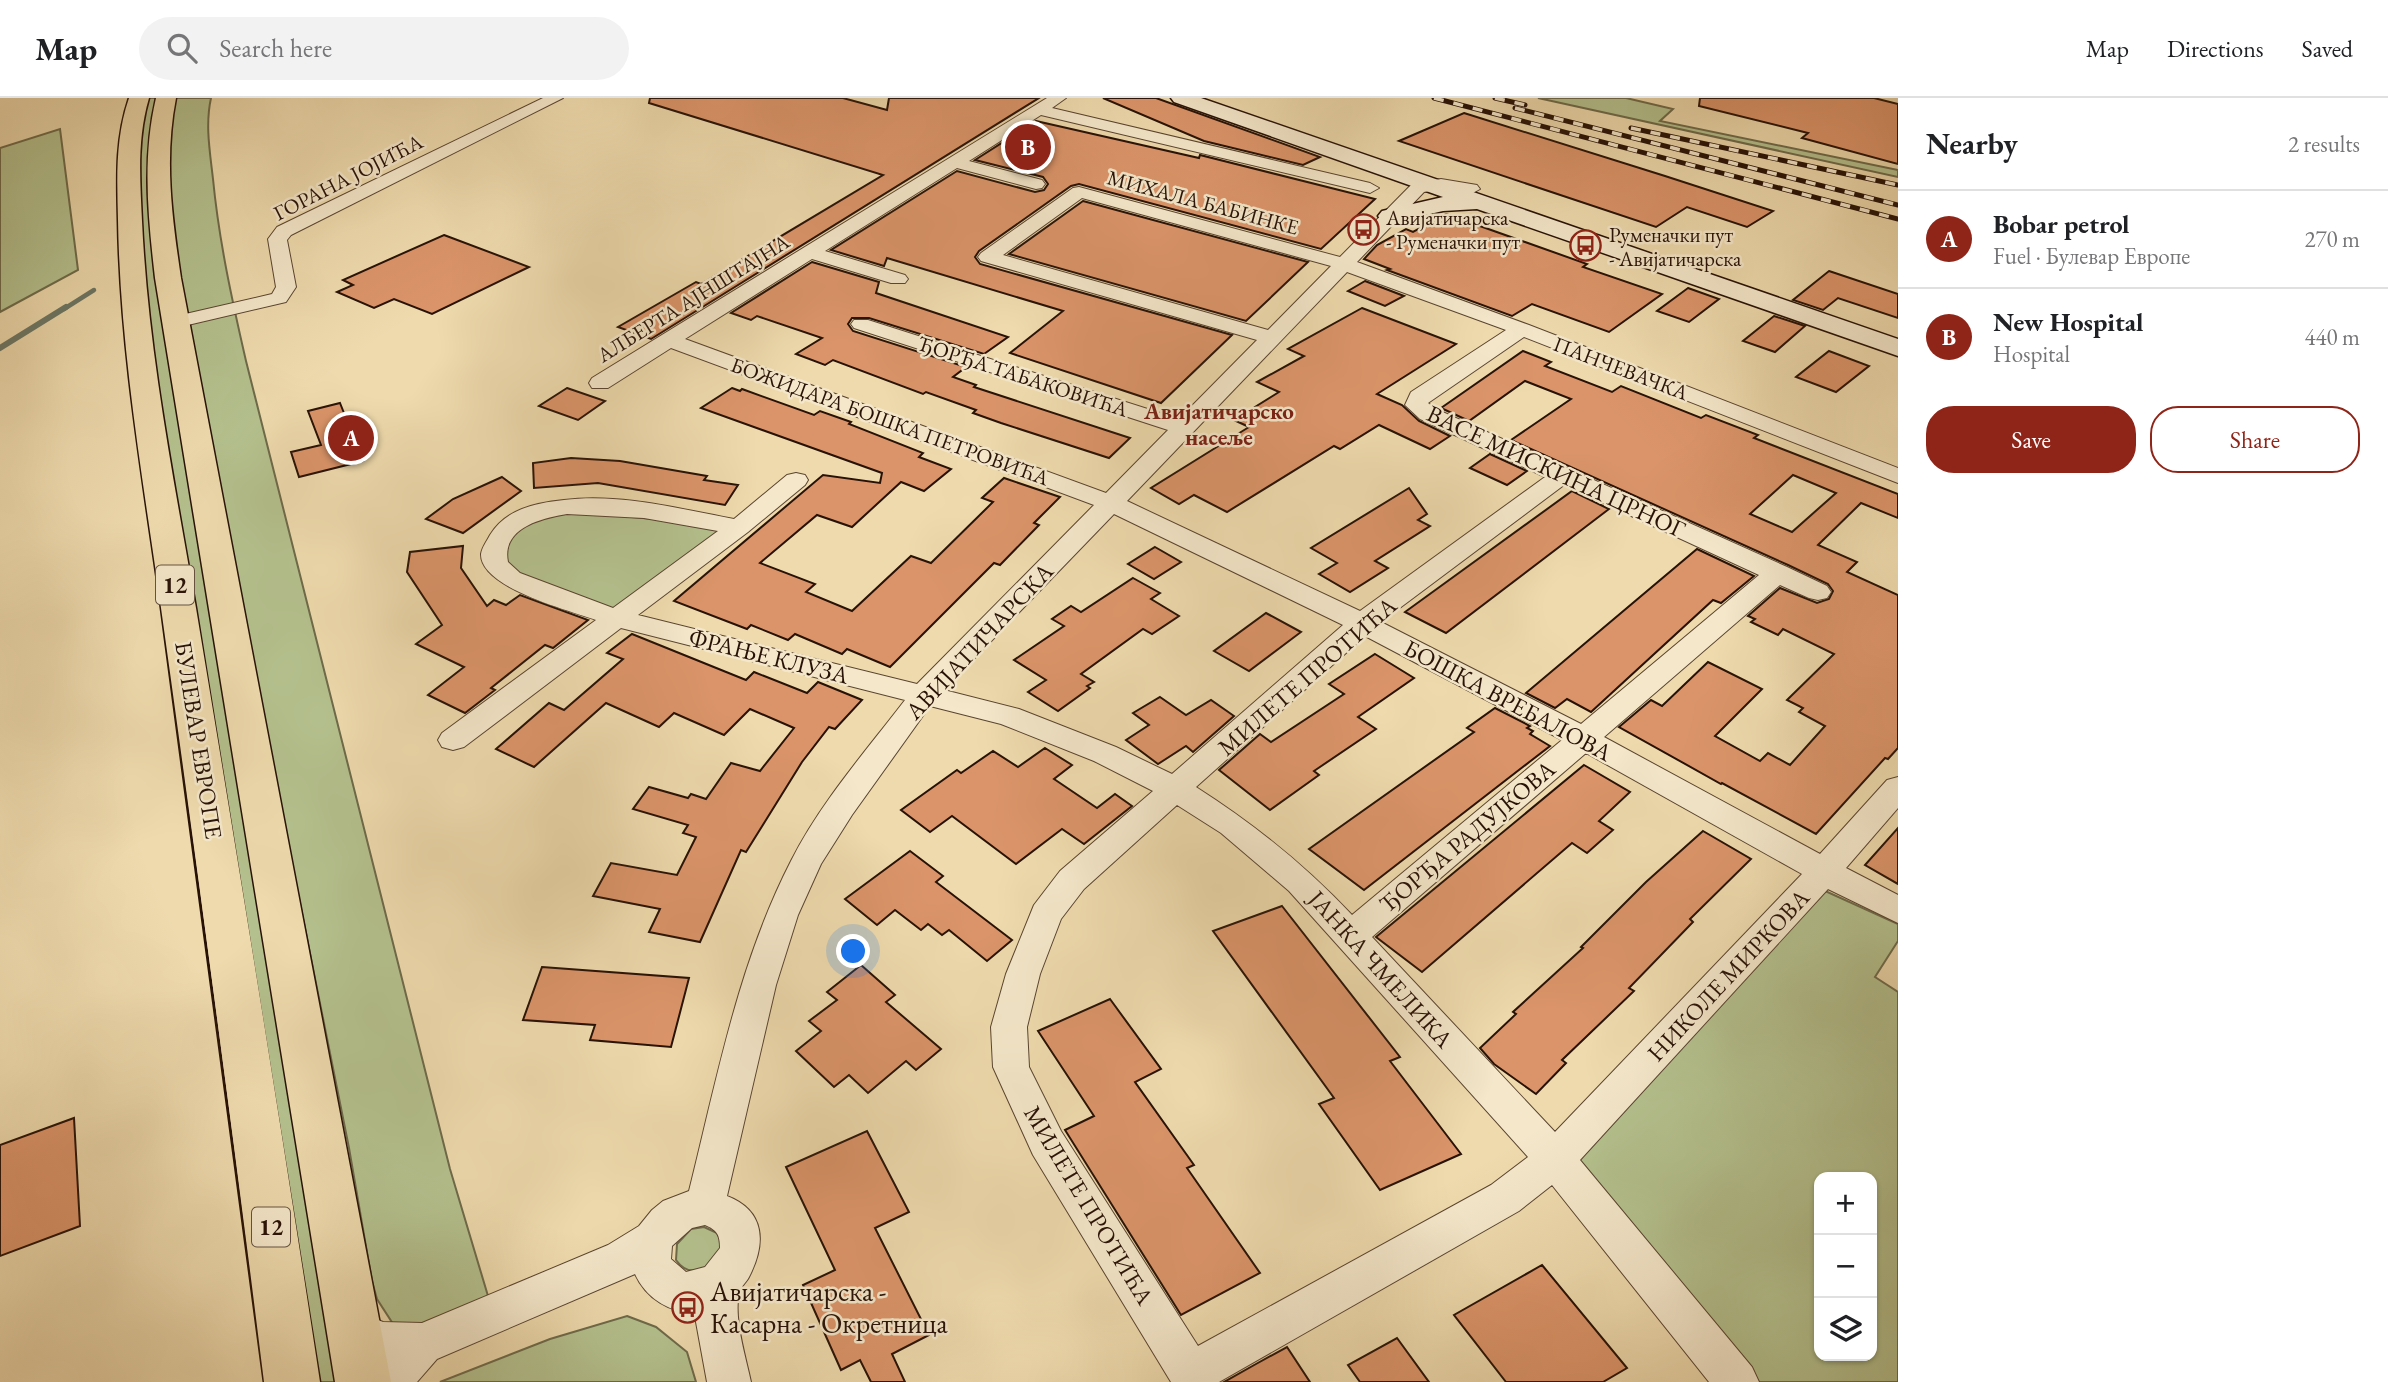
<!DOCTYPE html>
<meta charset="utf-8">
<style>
body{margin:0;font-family:"EB Garamond",serif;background:#f2f2f2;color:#202124}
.controls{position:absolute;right:21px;bottom:21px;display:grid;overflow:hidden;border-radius:14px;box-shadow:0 2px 5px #0004}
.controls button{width:63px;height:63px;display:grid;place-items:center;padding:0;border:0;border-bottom:2px solid #e0e0e0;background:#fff;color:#202124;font:35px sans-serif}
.you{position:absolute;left:854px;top:854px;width:24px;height:24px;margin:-18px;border:5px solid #fff;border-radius:50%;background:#1a73e8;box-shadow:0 0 0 10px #1a73e833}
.badge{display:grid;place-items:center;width:46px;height:46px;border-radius:50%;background:#8f2418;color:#fff;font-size:23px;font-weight:700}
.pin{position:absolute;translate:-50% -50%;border:4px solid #fff;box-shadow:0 2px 7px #0006}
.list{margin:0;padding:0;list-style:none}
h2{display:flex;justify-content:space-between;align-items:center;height:91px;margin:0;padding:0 28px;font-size:30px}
h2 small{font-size:23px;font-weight:400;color:#757577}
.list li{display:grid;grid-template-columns:46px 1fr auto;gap:21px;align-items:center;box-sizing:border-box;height:98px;padding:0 28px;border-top:2px solid #e0e0e0}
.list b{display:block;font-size:26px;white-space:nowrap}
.list p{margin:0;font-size:23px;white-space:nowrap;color:#757577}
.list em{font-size:23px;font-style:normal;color:#757577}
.actions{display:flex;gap:14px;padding:21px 28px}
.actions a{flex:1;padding:16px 0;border:2px solid #8f2418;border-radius:28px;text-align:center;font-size:24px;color:#8f2418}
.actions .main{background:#8f2418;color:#fff}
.icon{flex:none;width:38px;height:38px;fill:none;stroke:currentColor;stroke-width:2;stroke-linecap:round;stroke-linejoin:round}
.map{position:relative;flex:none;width:1898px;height:1284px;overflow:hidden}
header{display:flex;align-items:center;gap:42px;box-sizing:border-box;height:98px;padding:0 35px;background:#fff;border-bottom:2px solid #e0e0e0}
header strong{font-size:33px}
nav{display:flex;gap:38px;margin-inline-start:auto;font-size:24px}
.search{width:490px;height:63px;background:#f2f2f2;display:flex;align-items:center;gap:18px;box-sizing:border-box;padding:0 24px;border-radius:38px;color:#757577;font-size:26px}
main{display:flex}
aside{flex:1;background:#fff}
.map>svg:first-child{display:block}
.green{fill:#b4c18e;stroke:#6e6a4a;stroke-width:2;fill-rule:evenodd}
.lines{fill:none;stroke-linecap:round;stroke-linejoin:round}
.stream-far1{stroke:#6c7766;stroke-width:4.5}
.stream{stroke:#6c7766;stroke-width:6}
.building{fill:#db9469;stroke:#281207;stroke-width:2;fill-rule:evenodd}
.street-casing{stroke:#5a4430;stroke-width:2}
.secondary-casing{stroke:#281207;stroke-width:3}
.primary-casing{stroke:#281207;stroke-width:3}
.street{fill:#f4e7ca;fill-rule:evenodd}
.secondary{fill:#f4e7ca;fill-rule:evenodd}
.primary{fill:#eedaad;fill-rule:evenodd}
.rail-casing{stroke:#281207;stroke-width:5}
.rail{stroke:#f4e7ca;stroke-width:3.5;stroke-dasharray:10;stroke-linecap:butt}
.labels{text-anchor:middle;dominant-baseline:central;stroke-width:5;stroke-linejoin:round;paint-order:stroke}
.far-street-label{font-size:21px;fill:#281207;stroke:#f4e7ca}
.far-poi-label{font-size:21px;fill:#281207;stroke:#f4e7ca;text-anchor:start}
.far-quarter-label{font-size:23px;font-weight:bold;fill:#7a1f14;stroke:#f4e7ca}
.shield{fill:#f4e7ca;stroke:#655242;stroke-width:2}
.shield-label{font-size:23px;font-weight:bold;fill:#281207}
.street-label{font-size:24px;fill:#281207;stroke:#f4e7ca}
.near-poi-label{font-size:28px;fill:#281207;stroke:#f4e7ca;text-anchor:start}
</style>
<header>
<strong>Map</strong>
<div class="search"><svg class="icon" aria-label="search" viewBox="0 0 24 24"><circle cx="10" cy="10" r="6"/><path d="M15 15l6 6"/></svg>Search here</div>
<nav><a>Map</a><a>Directions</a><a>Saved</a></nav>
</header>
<main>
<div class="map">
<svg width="1898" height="1284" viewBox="0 0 1898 1284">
<rect width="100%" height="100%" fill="#eedaad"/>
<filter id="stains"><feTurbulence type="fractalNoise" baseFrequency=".00286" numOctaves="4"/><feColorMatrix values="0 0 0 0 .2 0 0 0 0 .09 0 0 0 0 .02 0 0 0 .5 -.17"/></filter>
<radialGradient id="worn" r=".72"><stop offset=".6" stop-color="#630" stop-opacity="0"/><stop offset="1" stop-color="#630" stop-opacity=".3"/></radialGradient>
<!-- green -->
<g class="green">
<path d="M146 0H158L149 44V70L346 1284H316L149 241 137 44Z"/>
<path d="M174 0H211C205 27 210 54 213 81 219 143 232 202 246 263L450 1071 491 1208 397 1232 377 1201 372 1183 349 1050 186 236 167 68Z"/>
<path d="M1538 0H1626L1673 11 1660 23 1898 72V79Z"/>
<path d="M60 31 78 172 0 214V50Z"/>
<path d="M547 411 738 429 615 520 511 481 498 443Z"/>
<path d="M1812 787 1898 826V843L1875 879 1898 894V1284H1734L1555 1061ZM1819 1079H1872V1258H1819Z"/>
<path d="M704 1129 717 1135 723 1147 716 1165C700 1172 688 1179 676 1162L677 1146 691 1131Z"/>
<path d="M627 1218 656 1229 687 1254 696 1284H440L550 1241Z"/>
</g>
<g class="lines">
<!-- stream-far1 -->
<path class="stream-far1" d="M64 211 94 192"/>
<!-- stream -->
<path class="stream" d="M0 250 66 209"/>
</g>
<!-- building -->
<g class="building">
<path d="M650 0H843L887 12 889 0H1039L651 241 618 229 696 184 701 186 883 77 649 5Z"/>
<path d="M1103 0H1156L1320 59 1303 67 1204 43Z"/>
<path d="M1700 0H1874L1898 6V66L1802 40 1808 35 1699 8Z"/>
<path d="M1464 15 1665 78 1773 113 1747 129 1687 109 1656 129 1399 43Z"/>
<path d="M1036 23 1199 60 1200 57 1375 101 1321 151 1079 86 1071 88 979 153 975 159 980 166 1232 237 1161 305 1010 255 1063 213 887 160 884 168 831 152 957 73 1035 94 1044 92 1048 86 1043 79 975 62Z"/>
<path d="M1083 103 1308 164 1246 223 1009 156Z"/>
<path d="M1446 116 1587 166 1583 169 1662 196 1609 234 1532 206 1512 218 1387 172 1390 171 1364 161 1377 147 1406 131 1413 134Z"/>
<path d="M444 137 529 169 432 216 394 201 374 210 337 194 353 187 343 182Z"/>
<path d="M812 164 879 184 876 195 1008 239 984 256 869 220H852L848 226 853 233 966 269 953 279 976 287 974 289 1130 340 1109 360 1001 325 973 315 976 312 926 294 923 296 833 262 825 267 796 256 822 240 757 218 751 222 731 215Z"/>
<path d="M1829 173 1898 196V220L1838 200 1823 212 1793 202Z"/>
<path d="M1365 183 1404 198 1385 208 1348 193Z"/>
<path d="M1688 190 1719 201 1689 224 1657 213Z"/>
<path d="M1362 210 1456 246 1377 296 1402 307 1419 323 1450 338 1430 351 1379 327 1340 351 1334 348 1227 414 1194 397 1179 406 1151 390 1249 329 1234 322 1279 294 1257 284 1304 258 1288 251Z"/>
<path d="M1774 218 1805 228 1775 254 1743 243Z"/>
<path d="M1523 253 1551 264 1545 268 1612 294 1621 288 1701 320 1706 317 1758 337 1754 340 1898 396V420L1861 405 1818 447 1857 464 1847 474 1898 497V650L1888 661 1885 660 1816 736 1722 685 1721 686 1619 629 1651 602 1662 608 1708 564 1762 591 1715 638 1760 663 1768 655 1790 667 1825 628 1799 614 1803 610 1787 602 1834 556 1783 531 1778 537 1751 524 1755 521 1748 518 1780 490 1817 505 1829 501 1833 493 1828 486 1788 467 1511 342 1571 301 1525 283 1469 323 1441 310ZM1793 377 1836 395 1792 434 1750 416Z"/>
<path d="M1829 253 1869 268 1836 294 1796 279Z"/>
<path d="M567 290 605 303 578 322 539 308Z"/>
<path d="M732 290 740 293 742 291 814 317 820 313 851 324 849 326 923 355 919 359 951 371 924 393 901 384 852 429 817 417 760 465 815 486 806 494 852 513 911 458 931 465 993 404 982 400 1004 380 1060 399 1034 425 1039 427 1000 467 994 465 890 569 847 551 842 556 795 536 788 542 751 527 747 531 674 503 823 377 880 385 882 375 701 310Z"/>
<path d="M340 305 363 363 299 379 291 354 321 347 308 313Z"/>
<path d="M1490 356 1527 373 1507 387 1470 370Z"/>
<path d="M571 360 620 363 707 378 704 382 738 387 725 407 598 385 534 390 533 365Z"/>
<path d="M502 379 521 393 463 435 426 421 453 401Z"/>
<path d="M1409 390 1427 416 1418 422 1430 428 1375 463 1388 470 1350 494 1319 476 1337 465 1311 450Z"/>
<path d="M1572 393 1609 411 1446 535 1405 514Z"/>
<path d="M463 448 461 470 487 508 494 502 506 507 520 497 588 522 553 550 545 547 491 590 495 592 465 615 428 597 464 569 416 546 442 527 407 474 410 454Z"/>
<path d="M1155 449 1181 464 1154 481 1128 466Z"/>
<path d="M1697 451 1754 478 1721 505 1713 502 1591 614 1567 601 1555 610 1526 595Z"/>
<path d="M1133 480 1160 495 1151 501 1179 518 1152 536 1143 531 1081 576 1094 584 1087 588 1090 590 1058 613 1028 594 1046 582 1014 562 1064 528 1052 521 1071 508 1081 514Z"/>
<path d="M1266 515 1301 534 1249 573 1214 553Z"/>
<path d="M632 536 746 582 754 574 807 595 818 584 862 602 835 631 829 629 802 664 746 754 741 752 700 844 649 834 660 811 593 798 611 765 677 777 696 739 683 735 688 727 633 711 649 689 688 700 691 696 706 701 731 665 760 673 794 630 750 611 724 637 674 615 659 629 606 605 534 669 496 651 549 605 564 612 623 561 607 555Z"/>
<path d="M1375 556 1414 580 1358 619 1376 631 1314 673 1319 677 1270 712 1219 672 1260 636 1271 644 1344 596 1329 586Z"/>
<path d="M1160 599 1186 617 1211 602 1234 618 1193 654 1186 648 1158 666 1126 642 1149 627 1133 615Z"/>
<path d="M1495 610 1530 628 1527 630 1533 633 1530 636 1550 648 1364 792 1309 751 1474 634 1467 630Z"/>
<path d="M1045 650 1072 667 1054 681 1097 710 1115 696 1132 708 1084 746 1062 731 1016 766 952 718 930 734 901 712 957 672 961 675 993 653 1018 669Z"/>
<path d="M1584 667 1630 694 1599 723 1613 732 1587 755 1572 745 1422 874 1376 839Z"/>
<path d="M1898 730V786L1865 767Z"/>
<path d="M1703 733 1751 761 1690 821 1693 824 1629 890 1634 893 1562 962 1566 965 1536 996 1494 966 1480 950 1516 916 1513 914 1583 850 1581 849 1646 784Z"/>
<path d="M910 753 943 778 936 784 1012 842 987 863 949 832 942 837 928 826 921 832 895 812 877 827 845 801Z"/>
<path d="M1282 808 1400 959 1390 963 1461 1056 1380 1092 1319 1006 1334 1000 1213 833Z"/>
<path d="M861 867 895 897 886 904 941 951 916 972 906 963 868 995 849 977 834 989 796 953 821 933 809 923 837 902 827 894Z"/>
<path d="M542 869 689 880 671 949 590 942 595 927 523 922Z"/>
<path d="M1110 901 1161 971 1135 984 1194 1067 1187 1070 1260 1175 1181 1217 1065 1032 1094 1018 1038 933Z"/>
<path d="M74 1020 80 1128 0 1158V1047Z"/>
<path d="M867 1033 909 1114 875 1130 929 1237 892 1256 905 1284H871L860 1262 841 1272 803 1187 835 1172 786 1069Z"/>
<path d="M1542 1167 1627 1270 1603 1284H1506L1454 1217Z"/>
<path d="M1397 1240 1429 1284H1360L1348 1267Z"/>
<path d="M1287 1249 1310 1284H1224L1256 1266Z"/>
</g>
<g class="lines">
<defs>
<g id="street">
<path d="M543 0H563L291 137 287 142 296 189 286 204 175 230 168 228 165 224 168 220 272 196 276 189 268 141 277 129Z"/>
<path d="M1047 0H1066L1052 10 1370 85 1379 90 1370 95 1041 17 969 63 1042 82 1045 86 1042 90 1036 91 957 70 825 153 905 177 908 181 905 185H891L812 161 685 241 1106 395 1168 332 854 230 851 226 854 222H868L1179 321 1257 242 981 163 978 159 981 155 1073 90 1079 89 1340 159 1412 86 1441 81 1477 87 1480 91 1471 96 1441 91 1424 94 1357 164 1529 227 1898 370V385L1524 239 1428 305 1436 311 1787 469 1827 488 1831 494 1827 500 1818 502 1809 500 1780 487 1604 639 1820 756 1887 682 1898 679V710L1846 770 1898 797V825L1828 791 1580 1062 1752 1269 1759 1284H1709L1552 1087 1519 1113 1219 1284H1171L1033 1057 993 969 991 929 1006 876 1034 807 1060 773 1153 693 1094 663 1001 626 930 608 852 717 821 766 798 817 776 887 727 1098C766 1113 766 1146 749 1179 747 1183 742 1188 740 1192 732 1217 746 1259 751 1284H707L696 1224 697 1214C670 1216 646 1200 635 1176L437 1261 417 1284H366L377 1264 339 1248 333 1233 339 1218 354 1212 383 1224 422 1225 608 1147 639 1128 652 1112 663 1103 689 1093C717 981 738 866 791 763 820 705 866 653 905 602L621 530 464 649 453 652 442 649 438 642 442 635 596 522C569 512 480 490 481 456 482 449 487 443 490 437 506 411 535 405 564 402 620 395 680 411 734 421L787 377 796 375 805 377 808 382 805 387 748 434 638 517 917 586 1094 407 671 250 608 290H592L589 285 592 280ZM1082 100 1331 168 1268 232 1003 157ZM1347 174 1506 232 1411 294 1405 307 1420 321 1545 379 1360 513 1127 403ZM1564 387 1759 477 1581 626 1381 524ZM567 416 644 420 718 433 613 510 520 475 508 464C501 430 542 420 567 416ZM1114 416 1343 527 1172 676 1116 649 1019 611 944 592ZM1365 538 1562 642 1352 817C1305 767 1254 726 1196 689ZM1586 655 1802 776 1555 1034 1372 839ZM1177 707 1221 735 1289 793 1528 1059 1491 1087 1198 1248 1061 1033 1029 969 1027 929 1040 876 1061 821 1084 791ZM705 1127C717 1132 720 1137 720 1150L705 1169 686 1174 671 1161 672 1148 692 1130Z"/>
</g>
<path id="secondary" d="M1171 0H1201L1898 241V258L1477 111 1443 113 1390 125 1382 123 1378 118 1382 113 1443 99 1174 4Z"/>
<g id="primary">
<path d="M129 0H149C137 41 140 80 142 123 148 253 174 382 196 510 239 768 281 1026 320 1284H264C232 1026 197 768 161 510 143 381 120 252 118 122 117 80 115 41 129 0Z"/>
<path d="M156 0H176C164 61 172 119 181 180L391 1284H335L155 180C148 119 142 60 156 0Z"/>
</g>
</defs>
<!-- street casing -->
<use href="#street" class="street-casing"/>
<!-- secondary casing -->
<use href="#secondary" class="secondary-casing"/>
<!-- primary casing -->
<use href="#primary" class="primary-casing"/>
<!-- street -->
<use href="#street" class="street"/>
<!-- secondary -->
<use href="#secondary" class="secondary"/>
<!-- primary -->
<use href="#primary" class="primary"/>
<defs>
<g id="rail">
<path d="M1434 0 1898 121"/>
<path d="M1495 0 1525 7"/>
<path d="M1515 10 1898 107"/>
<path d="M1631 30 1898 87"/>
</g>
</defs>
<!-- rail casing -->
<use href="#rail" class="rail-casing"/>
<!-- rail -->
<use href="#rail" class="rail"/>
</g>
<!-- icons -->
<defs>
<symbol id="bus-ring" viewBox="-11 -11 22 22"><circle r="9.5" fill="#f4e7ca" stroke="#8f2418" stroke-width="1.5"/><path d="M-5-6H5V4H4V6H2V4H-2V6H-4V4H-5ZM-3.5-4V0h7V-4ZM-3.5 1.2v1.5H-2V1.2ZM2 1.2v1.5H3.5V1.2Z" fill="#8f2418"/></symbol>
</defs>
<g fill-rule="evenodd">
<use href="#bus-ring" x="1346" y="114" width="35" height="35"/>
<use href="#bus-ring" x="1568" y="130" width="35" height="35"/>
<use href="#bus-ring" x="670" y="1192" width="35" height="35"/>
</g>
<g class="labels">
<!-- far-street labels -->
<g class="far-street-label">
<text transform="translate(348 79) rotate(-27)">ГОРАНА ЈОЈИЋА</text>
<text transform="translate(1203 104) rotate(15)">МИХАЛА БАБИНКЕ</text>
<text transform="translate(693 200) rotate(-32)">АЛБЕРТА АЈНШТАЈНА</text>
<text transform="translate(1621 270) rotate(21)">ПАНЧЕВАЧКА</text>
<text transform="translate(1023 278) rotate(18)">ЂОРЂА ТАБАКОВИЋА</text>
<text transform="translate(890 323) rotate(20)">БОЖИДАРА БОШКА ПЕТРОВИЋА</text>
</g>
<!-- far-poi labels -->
<g class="far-poi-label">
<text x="1386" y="119">Авијатичарска<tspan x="1386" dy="24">- Руменачки пут</tspan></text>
<text x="1609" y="136">Руменачки пут<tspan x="1609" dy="24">- Авијатичарска</tspan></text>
</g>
<!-- far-quarter labels -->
<g class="far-quarter-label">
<text x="1219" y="313">Авијатичарско<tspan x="1219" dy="26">насеље</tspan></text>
</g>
<!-- shield labels -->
<g class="shield">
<rect x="156" y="467.5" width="38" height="39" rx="5"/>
<rect x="252" y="1109.5" width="38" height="39" rx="5"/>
</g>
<g class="shield-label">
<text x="175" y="487">12</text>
<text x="271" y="1129">12</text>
</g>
<!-- street labels -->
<g class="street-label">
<text transform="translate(1556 373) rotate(25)">ВАСЕ МИСКИНА ЦРНОГ</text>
<text transform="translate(979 543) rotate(-47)">АВИЈАТИЧАРСКА</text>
<text transform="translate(769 558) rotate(14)">ФРАЊЕ КЛУЗА</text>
<text transform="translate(1307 578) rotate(-41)">МИЛЕТЕ ПРОТИЋА</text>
<text transform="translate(1508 602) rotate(28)">БОШКА ВРЕБАЛОВА</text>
<text transform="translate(199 642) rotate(81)">БУЛЕВАР ЕВРОПЕ</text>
<text transform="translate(1467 738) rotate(-40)">ЂОРЂА РАДУЈКОВА</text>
<text transform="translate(1381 871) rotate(48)">ЈАНКА ЧМЕЛИКА</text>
<text transform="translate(1728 877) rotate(-47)">НИКОЛЕ МИРКОВА</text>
<text transform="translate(1089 1107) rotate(59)">МИЛЕТЕ ПРОТИЋА</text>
</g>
<!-- near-poi labels -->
<g class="near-poi-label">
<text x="710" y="1193">Авијатичарска -<tspan x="710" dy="32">Касарна - Окретница</tspan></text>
</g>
</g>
<rect width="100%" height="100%" filter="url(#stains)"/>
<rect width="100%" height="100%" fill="url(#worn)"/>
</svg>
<div class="controls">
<button>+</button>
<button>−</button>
<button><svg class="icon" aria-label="layers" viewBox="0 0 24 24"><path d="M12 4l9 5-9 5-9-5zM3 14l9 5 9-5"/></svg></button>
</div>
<div class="you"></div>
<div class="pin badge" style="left:351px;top:340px">A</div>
<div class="pin badge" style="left:1028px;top:49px">B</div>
</div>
<aside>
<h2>Nearby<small>2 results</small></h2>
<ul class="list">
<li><span class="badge">A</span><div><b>Bobar petrol</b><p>Fuel · Булевар Европе</p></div><em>270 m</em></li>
<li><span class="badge">B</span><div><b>New Hospital</b><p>Hospital</p></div><em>440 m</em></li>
</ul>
<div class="actions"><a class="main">Save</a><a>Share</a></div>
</aside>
</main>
